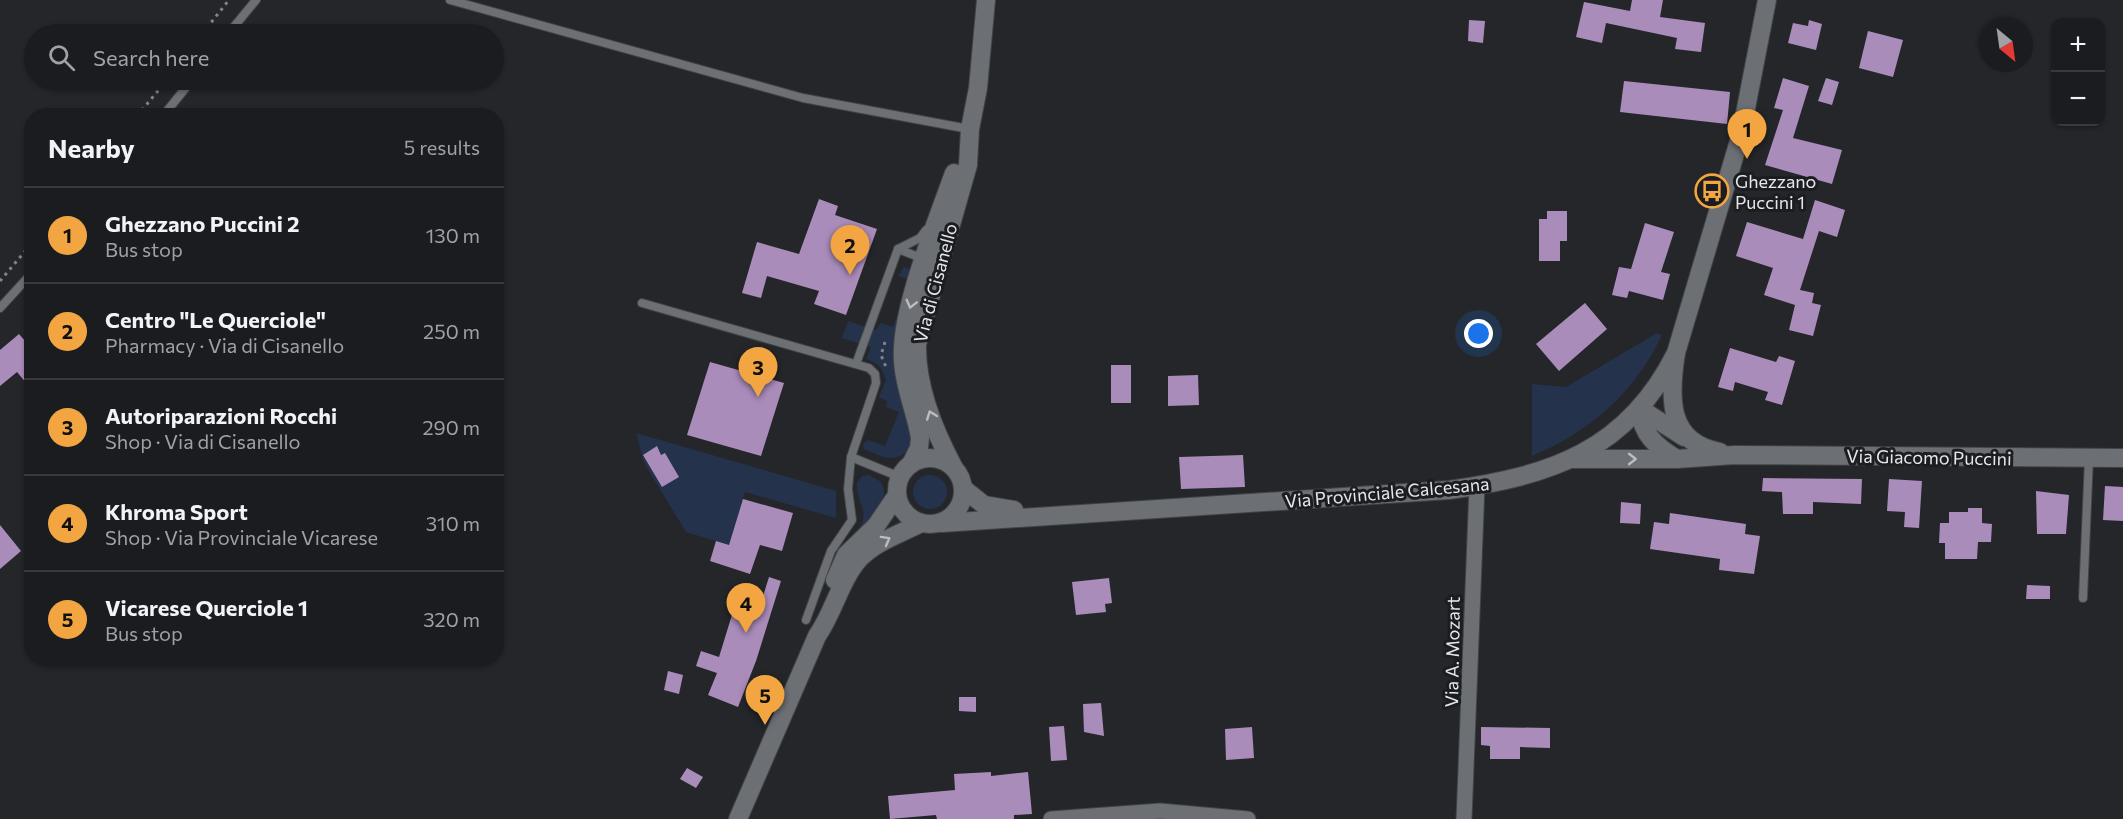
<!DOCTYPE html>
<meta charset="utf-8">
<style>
body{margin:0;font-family:Commissioner,sans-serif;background:#28292d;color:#f1f3f6}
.controls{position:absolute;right:18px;top:18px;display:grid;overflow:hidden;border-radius:12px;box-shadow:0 2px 4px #0004}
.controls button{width:54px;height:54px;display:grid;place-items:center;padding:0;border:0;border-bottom:2px solid #393a3e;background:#1b1c20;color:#f1f3f6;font:30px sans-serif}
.compass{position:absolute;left:1979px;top:18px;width:54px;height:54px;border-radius:50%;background:#1b1c20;box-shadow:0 2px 4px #0004;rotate:151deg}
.you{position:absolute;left:1479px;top:334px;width:21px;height:21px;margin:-15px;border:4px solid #fff;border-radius:50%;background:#1a73e8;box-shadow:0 0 0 9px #1a73e833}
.badge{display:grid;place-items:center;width:39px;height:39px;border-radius:50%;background:#f2a540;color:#111;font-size:20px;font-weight:700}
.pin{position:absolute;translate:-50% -50px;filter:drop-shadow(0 2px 3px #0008)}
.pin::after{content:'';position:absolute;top:32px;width:21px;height:18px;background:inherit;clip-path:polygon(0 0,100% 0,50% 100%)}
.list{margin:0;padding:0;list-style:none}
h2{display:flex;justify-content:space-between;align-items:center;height:78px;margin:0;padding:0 24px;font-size:26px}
h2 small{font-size:20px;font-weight:400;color:#a0a1a5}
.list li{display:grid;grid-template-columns:39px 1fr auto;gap:18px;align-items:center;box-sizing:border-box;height:96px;padding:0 24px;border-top:2px solid #393a3e}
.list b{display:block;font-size:22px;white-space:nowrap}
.list p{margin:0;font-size:20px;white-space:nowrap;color:#a0a1a5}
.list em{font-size:20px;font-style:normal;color:#a0a1a5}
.icon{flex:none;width:33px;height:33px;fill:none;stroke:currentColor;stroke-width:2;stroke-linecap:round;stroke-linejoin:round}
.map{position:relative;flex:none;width:2123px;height:819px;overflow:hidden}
.search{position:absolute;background:#1b1c20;box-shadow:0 2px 4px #0004;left:24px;top:24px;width:480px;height:66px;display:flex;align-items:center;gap:15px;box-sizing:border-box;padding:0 21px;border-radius:33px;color:#a0a1a5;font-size:22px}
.panel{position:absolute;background:#1b1c20;box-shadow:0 2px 4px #0004;left:24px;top:108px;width:480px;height:558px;border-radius:24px}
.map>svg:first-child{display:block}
.green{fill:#25324c}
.building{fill:#aa8cbb}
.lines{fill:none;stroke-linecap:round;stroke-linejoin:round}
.service-casing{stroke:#414346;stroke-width:10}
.minor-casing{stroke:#414346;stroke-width:17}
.tertiary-casing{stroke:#414346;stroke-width:20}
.secondary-casing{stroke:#414346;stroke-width:20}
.path{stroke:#818386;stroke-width:3;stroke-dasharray:3 4.5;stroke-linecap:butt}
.service{stroke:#6c6f74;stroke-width:8}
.minor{stroke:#6c6f74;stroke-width:15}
.tertiary{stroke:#6c6f74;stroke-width:18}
.secondary{stroke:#6c6f74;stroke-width:18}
.oneway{stroke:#bbbdc0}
.labels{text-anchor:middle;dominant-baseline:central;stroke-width:6;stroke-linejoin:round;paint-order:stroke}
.poi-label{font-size:18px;fill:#e5e7e9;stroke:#1b1d21;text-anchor:start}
.street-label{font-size:18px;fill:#e5e7e9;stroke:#1b1d21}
</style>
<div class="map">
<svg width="2123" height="819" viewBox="0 0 2123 819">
<rect width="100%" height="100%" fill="#24262a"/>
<!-- green -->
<g class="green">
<path d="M904 267 917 271C908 299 891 331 894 361 897 390 912 418 911 447 896 465 882 457 864 449L863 444 868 440 885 446 899 412 886 407 887 401 879 397 886 380C882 368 879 363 866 359L871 347 842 338 848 321 876 330 881 323 893 327 910 280 898 276Z"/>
<path d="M1657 333 1662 335C1635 392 1590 432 1532 456V384L1566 387Z"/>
<path d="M636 433 836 491V518L745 492 729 545 686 532 644 463Z"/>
<circle cx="930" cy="492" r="17"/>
<path d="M869 475 881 482C892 502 870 521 857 536L855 534C874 511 855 504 857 483L862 476Z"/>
</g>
<!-- building -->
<g class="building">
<path d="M1632 0H1663L1660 17 1705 23 1701 52 1675 49 1677 38 1606 23 1602 43 1576 37 1584 2 1630 11Z"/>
<path d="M1469 20 1485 21 1483 43 1468 41Z"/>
<path d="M1809 20 1822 24 1816 50 1788 43 1793 23 1808 26Z"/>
<path d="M1868 31 1903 40 1893 77 1859 68Z"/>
<path d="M1783 78 1809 86 1793 138 1842 150 1832 184 1765 165 1783 110 1774 108Z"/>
<path d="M1826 78 1839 82 1832 105 1818 101Z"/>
<path d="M1624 81 1730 92 1727 124 1620 112Z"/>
<path d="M819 199 838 206 835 215 877 229 846 315 814 304 819 291 767 276 761 298 742 293 757 242 799 254Z"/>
<path d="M1815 200 1845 210 1837 237 1819 231 1800 290 1814 293 1812 303 1821 305 1813 336 1789 330 1795 305 1764 295 1773 268 1736 256 1747 222 1803 239Z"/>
<path d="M1547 211H1567V241H1560V261H1539V219H1547Z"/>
<path d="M1645 223 1674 232 1661 272 1670 274 1663 300 1629 291 1627 298 1612 295 1619 267 1631 269Z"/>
<path d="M1585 303 1607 329 1559 371 1536 344Z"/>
<path d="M19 334 32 349V390L17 372 0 386V350Z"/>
<path d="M1730 348 1776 362 1779 356 1795 361 1782 405 1765 400 1768 392 1735 382 1733 391 1718 387Z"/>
<path d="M710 362 784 383 761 456 687 435Z"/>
<rect x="1111" y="365" width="20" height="38"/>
<path d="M1198 375 1199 405 1168 406V376Z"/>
<path d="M657 446 661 455 665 453 679 477 662 487 643 455Z"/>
<path d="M1243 455 1245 487 1181 489 1179 457Z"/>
<path d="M1763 478 1862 479 1861 504 1813 502V514H1783L1782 492 1762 491Z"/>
<path d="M1889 479 1922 481 1919 528 1904 527 1905 512 1887 511Z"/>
<path d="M2105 486 2123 487V521L2103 520Z"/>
<path d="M2036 491 2069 495 2066 534H2037Z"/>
<path d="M743 499 793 513 782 551 760 545 750 574 710 561 716 541 729 545Z"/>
<path d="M1621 502 1641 504 1640 524 1620 523Z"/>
<path d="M1968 508H1982V523L1992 524 1991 542H1978L1977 559H1945V543H1939L1940 523H1949V512H1968Z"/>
<path d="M1670 513 1746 524 1745 534 1760 536 1754 574 1719 570 1720 559 1650 549 1654 522 1669 524Z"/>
<path d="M0 525 21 551 0 569Z"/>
<path d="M769 577 781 581 756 661 738 707 708 695 717 673 696 666 701 651 719 657 735 605 758 612Z"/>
<path d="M1109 578 1112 603 1105 604 1106 612 1076 615 1072 582Z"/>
<path d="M2027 585 2050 586V599H2026Z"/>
<path d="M668 671 683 675 679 694 664 690Z"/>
<path d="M959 697H976V712L959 711Z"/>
<path d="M1101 703 1104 736 1084 732 1083 704Z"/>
<path d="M1064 726 1067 760 1051 761 1049 727Z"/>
<path d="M1252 727 1254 758 1226 760 1225 729Z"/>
<path d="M1481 727 1550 728V748L1520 747V759H1490V746L1481 745Z"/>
<path d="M687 768 703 777 696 788 680 779Z"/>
<path d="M991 772V776L1028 772 1032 814 1014 815V819H937L936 815 890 819 888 796 955 790 954 774Z"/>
</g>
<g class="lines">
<defs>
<g id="service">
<path d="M450 0 803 98 969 129"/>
<path d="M228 34 256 0"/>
<path d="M163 116 192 80"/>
<path d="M898 249 924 259"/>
<path d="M642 303 869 368 875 374 876 383 851 457 848 489 852 520 831 551 806 620"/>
<path d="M0 308 32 273"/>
<path d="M856 364 898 249 920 238 926 230"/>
<path d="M851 457 900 477"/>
<path d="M2083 598 2089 458"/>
</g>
<g id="minor">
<path d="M1051 819 1160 811 1248 819"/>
<path d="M1464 819 1477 486"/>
</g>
<g id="tertiary">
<path d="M1676 353C1669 397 1667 443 1720 452"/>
<path d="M1573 459H1677L1734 455 2123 458"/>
<path d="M1677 459C1655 446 1642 434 1639 408L1684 437"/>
</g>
<g id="secondary">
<circle cx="930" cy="491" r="33"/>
<path d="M911 464 919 448 920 438C916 412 904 387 903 361 899 313 937 221 954 173"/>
<path d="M954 468C934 431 916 387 917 344L968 165 970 129 978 88 986 0"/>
<path d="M964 489 984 505 1014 510"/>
<path d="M942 523 1449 490C1550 476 1627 451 1676 353L1741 134 1767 0"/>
<path d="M835 580 846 555 876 526 897 495"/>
<path d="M738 819 817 636C834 612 840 580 860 558 877 541 900 534 921 523"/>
</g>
</defs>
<!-- service casing -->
<use href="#service" class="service-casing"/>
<!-- minor casing -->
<use href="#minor" class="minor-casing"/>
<!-- tertiary casing -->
<use href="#tertiary" class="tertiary-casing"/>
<!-- secondary casing -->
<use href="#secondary" class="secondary-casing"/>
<!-- path -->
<g class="path">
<path d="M202 34 229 0"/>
<path d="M137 116 167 80"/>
<path d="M0 281 32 243"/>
<path d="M885 342 881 355 886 367"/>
</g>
<!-- service -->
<use href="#service" class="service"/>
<!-- minor -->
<use href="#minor" class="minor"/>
<!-- tertiary -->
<use href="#tertiary" class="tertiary"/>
<!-- secondary -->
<use href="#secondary" class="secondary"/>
</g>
<!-- one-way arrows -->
<defs><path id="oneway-chevron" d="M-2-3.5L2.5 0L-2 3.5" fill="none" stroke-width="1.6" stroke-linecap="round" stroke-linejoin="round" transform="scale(1.5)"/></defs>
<g class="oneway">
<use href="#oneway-chevron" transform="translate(911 304) rotate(104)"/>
<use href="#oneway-chevron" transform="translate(931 415) rotate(-110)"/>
<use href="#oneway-chevron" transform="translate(1632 459)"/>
<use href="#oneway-chevron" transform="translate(886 540) rotate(-29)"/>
</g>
<!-- icons -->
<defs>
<symbol id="bus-ring" viewBox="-11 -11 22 22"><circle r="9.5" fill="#1b1d21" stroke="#f2a540" stroke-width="1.5"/><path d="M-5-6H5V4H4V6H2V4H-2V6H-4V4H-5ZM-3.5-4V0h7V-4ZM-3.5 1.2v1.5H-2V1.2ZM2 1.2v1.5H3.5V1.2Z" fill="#f2a540"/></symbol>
</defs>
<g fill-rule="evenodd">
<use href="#bus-ring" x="1693" y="172" width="38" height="38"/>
</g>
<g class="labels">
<!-- poi labels -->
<g class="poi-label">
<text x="1735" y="181">Ghezzano<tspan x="1735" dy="21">Puccini 1</tspan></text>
</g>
<!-- street labels -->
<g class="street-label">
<text transform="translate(935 283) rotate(-75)">Via di Cisanello</text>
<text transform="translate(1929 457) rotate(1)">Via Giacomo Puccini</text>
<text transform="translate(1387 492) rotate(-5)">Via Provinciale Calcesana</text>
<text transform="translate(1452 652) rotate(-89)">Via A. Mozart</text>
</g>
</g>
</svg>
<div class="controls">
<button>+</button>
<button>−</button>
</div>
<svg class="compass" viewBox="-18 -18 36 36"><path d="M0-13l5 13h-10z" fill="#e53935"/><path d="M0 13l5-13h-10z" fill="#a0a1a5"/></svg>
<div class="you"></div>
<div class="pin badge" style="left:1747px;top:159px">1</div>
<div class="pin badge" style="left:850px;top:275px">2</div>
<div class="pin badge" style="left:758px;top:397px">3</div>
<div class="pin badge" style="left:746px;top:633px">4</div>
<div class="pin badge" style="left:765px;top:725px">5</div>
<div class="search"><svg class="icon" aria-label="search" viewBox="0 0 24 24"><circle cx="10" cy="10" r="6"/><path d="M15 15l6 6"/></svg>Search here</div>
<section class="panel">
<h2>Nearby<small>5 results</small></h2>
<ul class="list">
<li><span class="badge">1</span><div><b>Ghezzano Puccini 2</b><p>Bus stop</p></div><em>130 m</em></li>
<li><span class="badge">2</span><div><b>Centro &quot;Le Querciole&quot;</b><p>Pharmacy · Via di Cisanello</p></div><em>250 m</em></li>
<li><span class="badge">3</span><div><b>Autoriparazioni Rocchi</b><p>Shop · Via di Cisanello</p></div><em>290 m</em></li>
<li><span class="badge">4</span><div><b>Khroma Sport</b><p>Shop · Via Provinciale Vicarese</p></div><em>310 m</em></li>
<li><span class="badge">5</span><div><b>Vicarese Querciole 1</b><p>Bus stop</p></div><em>320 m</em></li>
</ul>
</section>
</div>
